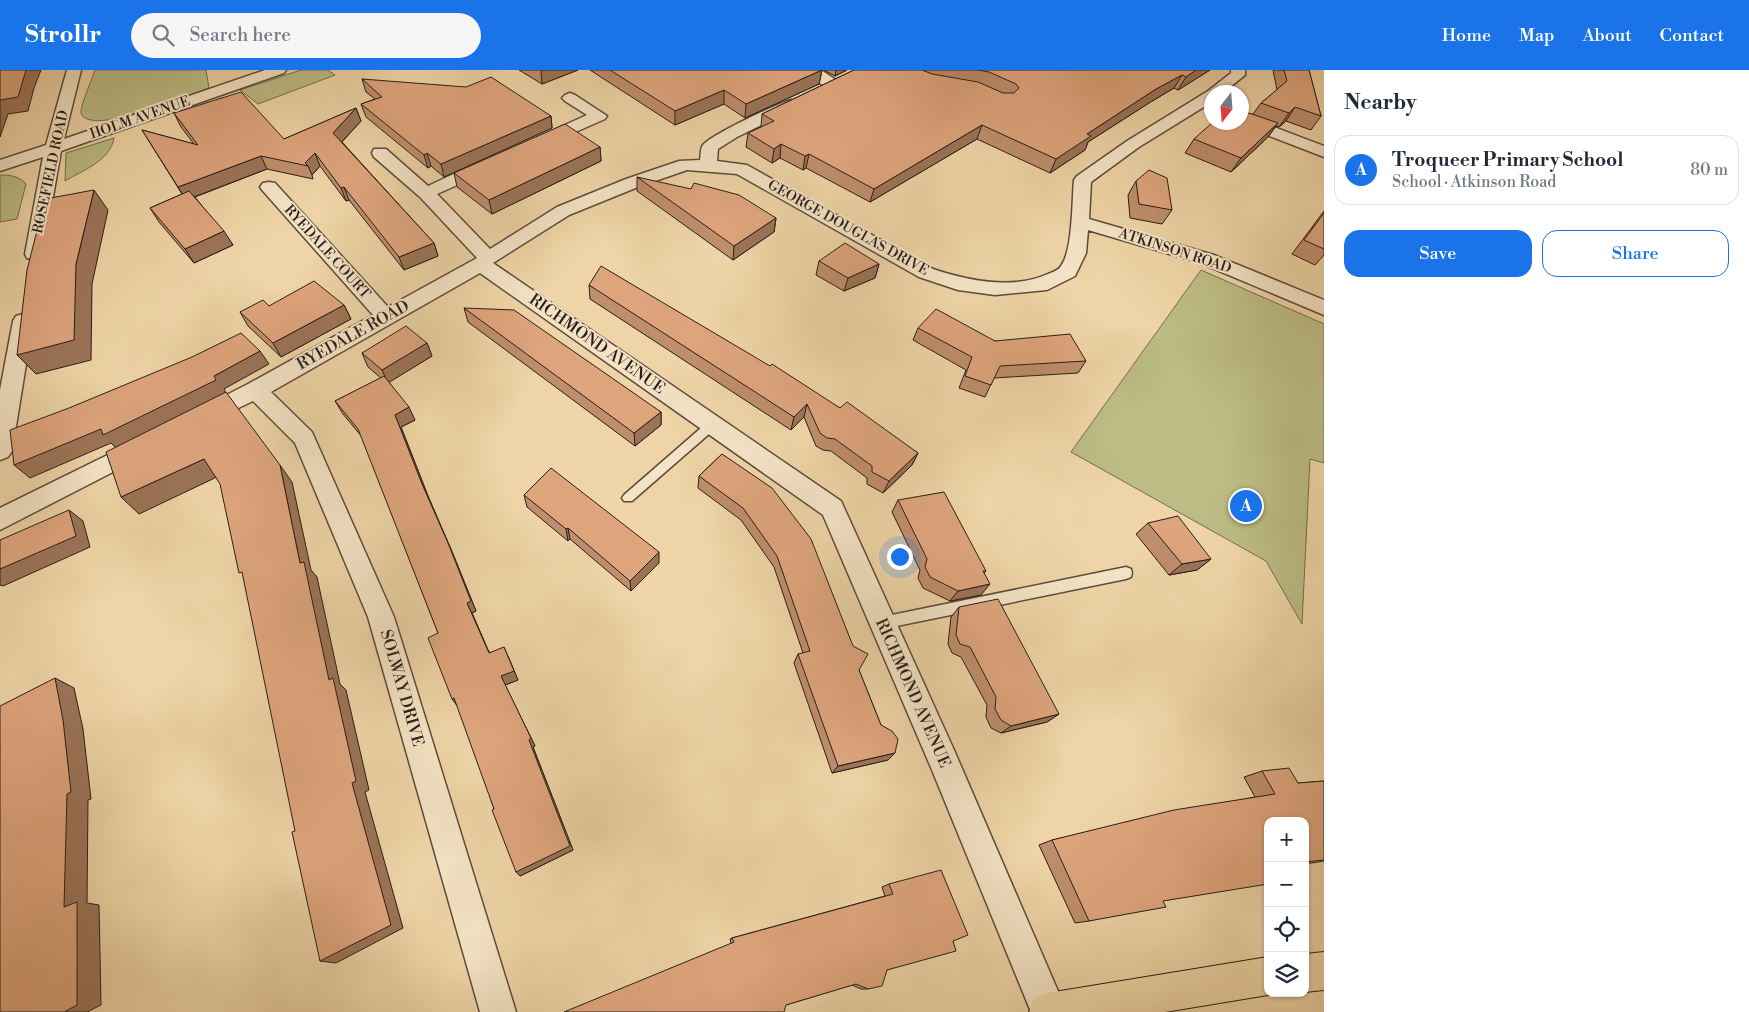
<!DOCTYPE html>
<meta charset="utf-8">
<style>
body{margin:0;font-family:"Libre Bodoni",serif;background:#f6f6f7;color:#1f2937}
.controls{position:absolute;right:15px;bottom:15px;display:grid;overflow:hidden;border-radius:10px;box-shadow:0 1px 4px #0004}
.controls button{width:45px;height:45px;display:grid;place-items:center;padding:0;border:0;border-bottom:1px solid #e0e1e3;background:#fff;color:#1f2937;font:25px sans-serif}
.compass{position:absolute;left:1204px;top:15px;width:45px;height:45px;border-radius:50%;background:#fff;box-shadow:0 1px 4px #0004;rotate:197deg}
.you{position:absolute;left:899px;top:486px;width:18px;height:18px;margin:-12px;border:4px solid #fff;border-radius:50%;background:#1a73e8;box-shadow:0 0 0 8px #1a73e833}
.badge{display:grid;place-items:center;width:32px;height:32px;border-radius:50%;background:#1a73e8;color:#fff;font-size:16px;font-weight:700}
.pin{position:absolute;translate:-50% -50%;border:2px solid #fff;box-shadow:0 1px 5px #0006}
.list{margin:0;padding:0;list-style:none}
h2{display:flex;justify-content:space-between;align-items:center;height:65px;margin:0;padding:0 20px;font-size:21px}
h2 small{font-size:16px;font-weight:400;color:#747a83}
.list li{display:grid;grid-template-columns:32px 1fr auto;gap:15px;align-items:center;box-sizing:border-box;height:70px;margin:0 10px 10px;padding:0 10px;border:1px solid #e0e1e3;border-radius:15px}
.list b{display:block;font-size:19px;white-space:nowrap}
.list p{margin:0;font-size:16px;white-space:nowrap;color:#747a83}
.list em{font-size:16px;font-style:normal;color:#747a83}
.actions{display:flex;gap:10px;padding:15px 20px}
.actions a{flex:1;padding:11px 0;border:1px solid #1a73e8;border-radius:15px;text-align:center;font-size:18px;color:#1a73e8}
.actions .main{background:#1a73e8;color:#fff}
.icon{flex:none;width:28px;height:28px;fill:none;stroke:currentColor;stroke-width:2;stroke-linecap:round;stroke-linejoin:round}
.map{position:relative;flex:none;width:1324px;height:942px;overflow:hidden}
header{display:flex;align-items:center;gap:30px;box-sizing:border-box;height:70px;padding:0 25px;background:#1a73e8;color:#fff}
header strong{font-size:24px}
nav{display:flex;gap:28px;margin-inline-start:auto;font-size:18px}
.search{width:350px;height:45px;background:#f6f6f7;display:flex;align-items:center;gap:12px;box-sizing:border-box;padding:0 18px;border-radius:28px;color:#747a83;font-size:19px}
main{display:flex}
aside{flex:1;background:#fff}
.map>svg:first-child{display:block}
.green{fill:#bcbc84;stroke:#726d4e}
.lines{fill:none;stroke-linecap:round;stroke-linejoin:round}
.lane-casing{stroke:#5a4c3c;stroke-width:3}
.street-casing{stroke:#5a4c3c;stroke-width:3}
.primary-casing{stroke:#291e19;stroke-width:2}
.lane{fill:#f4e3c5;fill-rule:evenodd}
.street{fill:#f4e3c5;fill-rule:evenodd}
.primary{fill:#eed4a6;fill-rule:evenodd}
.wall{fill:#bf8e6c;stroke:#291e19}
.shaded-wall{fill:#9b7458;stroke:#291e19}
.building{fill:#dea57d;stroke:#291e19}
.labels{text-anchor:middle;dominant-baseline:central;stroke-width:4;stroke-linejoin:round;paint-order:stroke}
.far-street-label{font-size:14px;fill:#291e19;stroke:#f4e3c5}
.street-label{font-size:16px;fill:#291e19;stroke:#f4e3c5}
</style>
<header>
<strong>Strollr</strong>
<div class="search"><svg class="icon" aria-label="search" viewBox="0 0 24 24"><circle cx="10" cy="10" r="6"/><path d="M15 15l6 6"/></svg>Search here</div>
<nav><a>Home</a><a>Map</a><a>About</a><a>Contact</a></nav>
</header>
<main>
<div class="map">
<svg width="1324" height="942" viewBox="0 0 1324 942">
<rect width="100%" height="100%" fill="#eed4a6"/>
<filter id="stains"><feTurbulence type="fractalNoise" baseFrequency=".004" numOctaves="4"/><feColorMatrix values="0 0 0 0 .2 0 0 0 0 .09 0 0 0 0 .02 0 0 0 .5 -.17"/></filter>
<radialGradient id="worn" r=".72"><stop offset=".6" stop-color="#630" stop-opacity="0"/><stop offset="1" stop-color="#630" stop-opacity=".3"/></radialGradient>
<!-- green -->
<g class="green">
<path d="M95 0H206L209 18C191 24 89 68 81 43 80 37 92 9 95 0Z"/>
<path d="M301 0H328L335 5 258 34 240 20Z"/>
<path d="M114 68C110 91 83 100 65 111L66 83Z"/>
<path d="M0 105C10 105 19 106 26 114L17 149 0 152Z"/>
<path d="M1201 200 1324 254V393L1310 389 1302 554 1266 491 1071 382Z"/>
</g>
<g class="lines">
<defs>
<g id="lane">
<path d="M713 350 717 351 719 354 717 357 632 431H624L622 428 624 425 709 351Z"/>
<path d="M1126 497 1131 499 1132 503 1131 507 1126 509 882 559 877 557 875 553 877 549 882 547Z"/>
</g>
<g id="street">
<path d="M67 0H81L64 69 265 0H286L284 3 61 81 43 184 41 188 34 190 27 188 25 184 43 87 0 101V90L46 75Z"/>
<path d="M803 0H821L842 14 839 17C828 20 809 9 803 0Z"/>
<path d="M1231 0H1245V5L1224 22H1212V32L1139 77 1091 112 1089 149 1214 185 1324 230V245L1200 193 1088 160 1086 183 1075 206 1047 220 995 225 958 220 919 207 737 104 687 100 638 117 569 145 493 193 841 431 954 680 1067 942H1031L932 700 823 445 480 203 271 322 312 362 394 547 516 942H480L368 547 295 373 253 331 203 355 195 353 192 347 195 341 248 314 373 245 263 121 260 117 263 113 269 112 275 113 388 237 477 188 420 127 374 87 372 83 374 79H386L428 116 479 92H491L493 96 491 100 437 124 490 179 557 137 626 109 679 91 700 90C701 85 700 79 703 75 712 64 777 34 791 30L796 32 799 35 796 38 737 67 718 79 717 91 747 95 933 199C969 211 1012 220 1048 204 1053 202 1059 200 1061 196 1073 180 1072 131 1074 110L1077 106 1127 71 1208 21 1231 3Z"/>
<path d="M570 23 575 25 607 46 605 49 546 75H534L532 72 534 69 587 45 565 31 562 28 565 25Z"/>
<path d="M1242 45 1324 76V87L1236 53 1242 52Z"/>
<path d="M23 244 30 246 33 251 12 381 8 387 0 390V320L13 251 16 246Z"/>
<path d="M140 369 148 372 151 378 148 384 0 460V438Z"/>
</g>
<g id="primary">
<path d="M1324 882V920L1305 922V884Z"/>
<path d="M1268 887V923H1272L1268 925 1165 942H1029L1034 928 1048 923Z"/>
</g>
</defs>
<!-- lane casing -->
<use href="#lane" class="lane-casing"/>
<!-- street casing -->
<use href="#street" class="street-casing"/>
<!-- primary casing -->
<use href="#primary" class="primary-casing"/>
<!-- lane -->
<use href="#lane" class="lane"/>
<!-- street -->
<use href="#street" class="street"/>
<!-- primary -->
<use href="#primary" class="primary"/>
</g>
<!-- wall -->
<g class="wall">
<path d="M519 0H578L542 14Z"/>
<path d="M590 0H822L819 14 745 48 724 34 675 55Z"/>
<path d="M824 0H847L835 6Z"/>
<path d="M854 0H1210L1178 20 1174 18 1149 33 1088 72 1085 80 1050 103 977 69 870 132 806 98 803 100 780 88 772 93 746 77 748 63 761 57 762 44Z"/>
<path d="M1273 0H1309L1321 46 1311 60 1286 51 1279 57 1276 56 1268 67 1231 102 1185 83 1194 69 1242 52 1253 44 1261 33 1277 20Z"/>
<path d="M362 9 551 46 552 58 444 107 431 96 428 98 366 47 361 34 375 29 366 22Z"/>
<path d="M356 38 361 51 342 72 434 173 438 186 404 200 349 130 346 131 320 96 312 105 313 109 267 99 195 127 233 175 194 193 159 152 150 138 182 124 142 60 194 74 181 57 174 43 284 69Z"/>
<path d="M600 77 601 91 492 144 457 117 454 103Z"/>
<path d="M637 107 776 148 774 162 733 190 637 121Z"/>
<path d="M1136 111 1172 140 1162 154 1130 148 1128 125Z"/>
<path d="M1324 141V185L1315 195 1292 184Z"/>
<path d="M819 191 879 194 875 208 844 221 816 205Z"/>
<path d="M589 215 840 338 918 383 912 395 883 423 867 414V408L831 381 823 380 816 376 804 347 791 360 590 229Z"/>
<path d="M344 235 351 249 281 287 248 256 240 242 269 236Z"/>
<path d="M464 238 661 342V355L635 376 468 252Z"/>
<path d="M918 258 995 271 1086 291 1078 303 994 308 985 327 959 318 966 300 913 270Z"/>
<path d="M427 273 432 286 389 312 415 350 401 357 428 426 453 484 476 541 472 543 489 582 508 586 518 610 505 615 535 676 533 677 573 780 520 806 494 739 438 563 362 367 343 344 335 331 381 308 368 297 362 283Z"/>
<path d="M722 384 859 600 881 655 895 683 888 690 832 703 794 593 798 584 803 583 774 497 741 450 698 418 699 406Z"/>
<path d="M524 425 659 493 631 521 570 469 568 471 527 437Z"/>
<path d="M898 430 986 501 984 503 981 525 950 531 923 518 918 508 920 500 892 442Z"/>
<path d="M1148 453 1211 489 1197 500 1169 505 1136 464Z"/>
<path d="M959 537 1059 644 1047 652 1001 663 991 658 986 647 987 635 961 587 952 583 948 574 951 547Z"/>
<path d="M1262 701 1298 713 1324 711V791L1305 794V751L1163 831 1089 851 1075 853 1039 775 1052 770 1255 727 1244 707Z"/>
<path d="M889 814 953 871 887 900 868 919H861L852 915 786 935 731 873 730 869 732 868 885 826 882 817Z"/>
</g>
<!-- shaded-wall -->
<g class="shaded-wall">
<path d="M26 0H41L34 18 28 41 8 44 0 67V30L24 4Z"/>
<path d="M543 0H578L542 14 541 1Z"/>
<path d="M822 0 819 14 745 48 746 34Z"/>
<path d="M836 0H847L835 6Z"/>
<path d="M1196 0H1210L1178 20 1186 7Z"/>
<path d="M1182 5 1174 18 1149 33 1088 72 1085 80 1050 103 1056 89 1087 64 1156 19Z"/>
<path d="M724 20V34L675 55V41Z"/>
<path d="M1295 37 1286 51 1279 57 1289 43Z"/>
<path d="M356 38 361 51 338 76 333 63Z"/>
<path d="M551 46 552 58 444 107 441 94Z"/>
<path d="M1278 53 1268 67 1231 102 1241 88Z"/>
<path d="M982 55 977 69 870 132 874 119Z"/>
<path d="M781 74 780 88 772 93 774 79Z"/>
<path d="M600 77 601 91 492 144 489 130Z"/>
<path d="M315 83 320 96 312 105 308 96 305 93Z"/>
<path d="M427 83 431 96 428 98 424 85Z"/>
<path d="M809 84 806 98 803 100 805 86Z"/>
<path d="M261 86 267 99 186 130 178 117Z"/>
<path d="M344 117 349 130 346 131 341 118Z"/>
<path d="M94 120 108 140 92 214 91 290 36 304 17 285 76 194Z"/>
<path d="M776 148 774 162 733 190 734 176Z"/>
<path d="M224 161 233 175 194 193 185 179Z"/>
<path d="M434 173 438 186 404 200 399 187Z"/>
<path d="M879 194 875 208 844 221 848 208Z"/>
<path d="M344 235 351 249 281 287 273 273Z"/>
<path d="M427 273 432 286 388 313 382 300Z"/>
<path d="M260 281 269 294 224 319 226 323 116 378 111 373 30 408 14 395 214 306Z"/>
<path d="M807 334 804 347 791 360 794 347Z"/>
<path d="M409 337 415 350 401 357 428 426 453 484 476 541 472 543 493 592 467 533 395 345Z"/>
<path d="M661 342V355L635 376 634 363Z"/>
<path d="M918 383 912 395 883 423 889 411Z"/>
<path d="M204 389 219 406 139 444 121 427Z"/>
<path d="M280 395 292 412 311 500 317 507 340 614 346 620 369 720 365 722 403 858 336 893 320 891 352 713 300 493Z"/>
<path d="M69 440 83 451 90 477 3 516 0 515V499Z"/>
<path d="M568 458 570 469 568 471 566 459Z"/>
<path d="M659 482V493L631 521 630 511Z"/>
<path d="M1211 489 1197 500 1169 505 1182 494Z"/>
<path d="M990 514 981 525 950 531 958 521Z"/>
<path d="M504 577 518 610 505 615 535 676 533 677 573 780 520 806 516 802 529 670 501 606Z"/>
<path d="M55 608 74 618 83 659 91 729 88 730 87 833 99 835 101 935 87 942H64V837Z"/>
<path d="M454 628 458 637 452 629Z"/>
<path d="M1059 644 1047 652 1001 663 1011 656Z"/>
<path d="M895 683 888 690 832 703 838 696Z"/>
</g>
<!-- building -->
<g class="building">
<path d="M0 0H26L18 27 0 30Z"/>
<path d="M610 0H822L746 34 724 20 675 41Z"/>
<path d="M854 0H922L932 4 978 12 1003 23H1014L1019 18 1016 14 989 2 978 0H1196L1186 7 1182 5 1156 19 1087 64 1091 66 1056 89 982 55 874 119 809 84 805 86 781 74 774 79 748 63 774 51 762 44Z"/>
<path d="M1284 0H1309L1321 46 1295 37 1289 43 1261 33 1287 11Z"/>
<path d="M491 7 551 46 441 94 427 83 424 85 361 34 382 27 362 9 466 17Z"/>
<path d="M241 22 284 69 356 38 333 63 434 173 399 187 344 117 341 118 315 83 305 93 308 96 261 86 178 117 142 60 198 75 174 43Z"/>
<path d="M1249 43 1278 53 1241 88 1194 69 1213 52H1242V49Z"/>
<path d="M565 54 600 77 489 130 454 103Z"/>
<path d="M1149 100 1167 108 1172 140 1139 134 1136 111Z"/>
<path d="M637 107 691 119 694 113 739 125 776 148 734 176Z"/>
<path d="M94 120 76 194 74 270 17 285 27 200 45 129Z"/>
<path d="M189 121 224 161 185 179 150 138Z"/>
<path d="M1324 143V179L1304 170Z"/>
<path d="M845 173 879 194 848 208 819 191Z"/>
<path d="M601 196 770 296 772 294 840 338 847 332 918 383 889 411 872 402V396L835 369 827 368 820 363 807 334 794 347 589 215Z"/>
<path d="M314 211 344 235 273 273 240 242 263 230 269 236Z"/>
<path d="M464 238 514 240 661 342 634 363Z"/>
<path d="M936 239 995 271 1070 264 1086 291 1000 296 991 315 965 306 972 287 918 258Z"/>
<path d="M406 256 427 273 382 300 362 283Z"/>
<path d="M241 263 260 281 214 306 216 310 103 365 101 359 14 395 10 360 69 338 192 287Z"/>
<path d="M384 306 409 337 395 345 422 414 448 473 471 531 467 533 489 583 504 577 514 601 501 606 531 668 529 670 570 776 516 802 492 740 494 739 454 628 452 629 428 568 438 563 358 359 335 331Z"/>
<path d="M226 322 280 395 300 493 304 492 329 610 333 608 356 711 352 713 391 855 320 891 292 762 295 761 242 502 239 503 220 414 204 389 121 427 106 382Z"/>
<path d="M722 384 772 418 811 469 853 576 868 584 859 600 881 655 892 661 898 669 895 683 838 696 798 584 810 581 777 486 743 438 699 406Z"/>
<path d="M551 398 659 482 630 511 568 458 566 459 524 425Z"/>
<path d="M944 422 986 501H983L990 514 958 521 930 507 925 497 927 489 898 430Z"/>
<path d="M69 440 76 466 0 499V470Z"/>
<path d="M1178 446 1211 489 1182 494 1148 453Z"/>
<path d="M998 529 1059 644 1011 656 1001 650 995 639 996 627 970 577 960 574 956 565 959 537Z"/>
<path d="M55 608 63 650 71 722 67 724 64 837 77 832V935L64 942H0V636Z"/>
<path d="M1289 698 1298 713 1324 711V790L1305 792V751H1268V814L1163 831 1166 837 1089 851 1052 770 1174 740 1275 724 1262 701Z"/>
<path d="M941 800 968 865 953 871 956 881 887 900 882 916 868 919 856 914 786 935 784 942H564L734 872 732 868 893 824 889 814Z"/>
</g>
<g class="labels">
<!-- far-street labels -->
<g class="far-street-label">
<text transform="translate(140 48) rotate(-19)">HOLM AVENUE</text>
<text transform="translate(51 102) rotate(-78)">ROSEFIELD ROAD</text>
<text transform="translate(848 158) rotate(29)">GEORGE DOUGLAS DRIVE</text>
<text transform="translate(1175 181) rotate(18)">ATKINSON ROAD</text>
<text transform="translate(327 182) rotate(48)">RYEDALE COURT</text>
</g>
<!-- street labels -->
<g class="street-label">
<text transform="translate(353 265) rotate(-29)">RYEDALE ROAD</text>
<text transform="translate(597 274) rotate(35)">RICHMOND AVENUE</text>
<text transform="translate(402 618) rotate(74)">SOLWAY DRIVE</text>
<text transform="translate(913 623) rotate(66)">RICHMOND AVENUE</text>
</g>
</g>
<rect width="100%" height="100%" filter="url(#stains)"/>
<rect width="100%" height="100%" fill="url(#worn)"/>
</svg>
<div class="controls">
<button>+</button>
<button>−</button>
<button><svg class="icon" aria-label="locate" viewBox="0 0 24 24"><circle cx="12" cy="12" r="6"/><path d="M12 2v4M12 18v4M2 12h4M18 12h4"/></svg></button>
<button><svg class="icon" aria-label="layers" viewBox="0 0 24 24"><path d="M12 4l9 5-9 5-9-5zM3 14l9 5 9-5"/></svg></button>
</div>
<svg class="compass" viewBox="-18 -18 36 36"><path d="M0-13l5 13h-10z" fill="#e53935"/><path d="M0 13l5-13h-10z" fill="#747a83"/></svg>
<div class="you"></div>
<div class="pin badge" style="left:1246px;top:436px">A</div>
</div>
<aside>
<h2>Nearby<small></small></h2>
<ul class="list">
<li><span class="badge">A</span><div><b>Troqueer Primary School</b><p>School · Atkinson Road</p></div><em>80 m</em></li>
</ul>
<div class="actions"><a class="main">Save</a><a>Share</a></div>
</aside>
</main>
